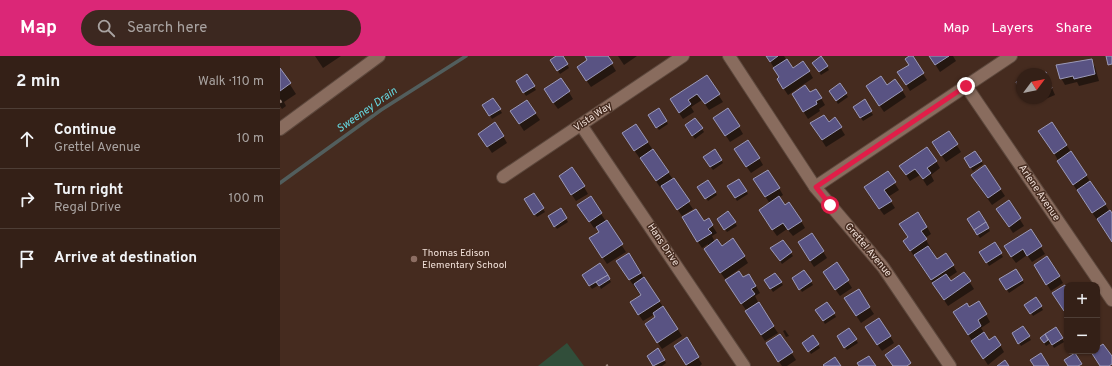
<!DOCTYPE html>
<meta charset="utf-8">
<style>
body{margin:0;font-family:Overpass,sans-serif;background:#3c2820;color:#f1f3f6}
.controls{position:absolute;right:12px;bottom:12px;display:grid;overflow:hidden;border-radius:8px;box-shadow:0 1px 3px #0004}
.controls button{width:36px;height:36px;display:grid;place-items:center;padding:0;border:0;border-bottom:1px solid #4e3e36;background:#342017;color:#f1f3f6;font:20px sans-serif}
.compass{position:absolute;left:736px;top:12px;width:36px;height:36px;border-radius:50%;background:#342017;box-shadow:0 1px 3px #0004;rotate:58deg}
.stop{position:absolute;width:12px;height:12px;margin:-9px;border:3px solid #e11d48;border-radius:50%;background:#fff}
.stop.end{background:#e11d48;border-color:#fff;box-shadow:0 1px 4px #0008}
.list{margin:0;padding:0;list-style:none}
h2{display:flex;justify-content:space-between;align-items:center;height:52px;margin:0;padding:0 16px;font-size:17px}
h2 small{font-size:13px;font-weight:400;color:#a9a3a1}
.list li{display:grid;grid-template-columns:26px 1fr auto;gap:12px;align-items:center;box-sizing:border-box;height:60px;padding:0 16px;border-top:1px solid #4e3e36}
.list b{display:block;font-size:15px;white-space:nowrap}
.list p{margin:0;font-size:13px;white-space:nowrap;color:#a9a3a1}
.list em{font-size:13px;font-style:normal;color:#a9a3a1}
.icon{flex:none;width:22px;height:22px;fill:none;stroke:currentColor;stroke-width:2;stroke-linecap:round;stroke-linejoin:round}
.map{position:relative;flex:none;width:832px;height:310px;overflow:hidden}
header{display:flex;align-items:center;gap:24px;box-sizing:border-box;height:56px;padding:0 20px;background:#db2777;color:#fff}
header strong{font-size:19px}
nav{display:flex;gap:22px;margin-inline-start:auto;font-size:14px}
.search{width:280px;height:36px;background:#3c2820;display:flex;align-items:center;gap:10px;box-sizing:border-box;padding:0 14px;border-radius:22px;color:#a9a3a1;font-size:15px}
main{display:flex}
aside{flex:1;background:#342017}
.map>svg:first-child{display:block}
.green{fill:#314e3a}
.shadow{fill:#0007}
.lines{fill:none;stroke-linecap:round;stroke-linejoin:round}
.stream{stroke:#525e5d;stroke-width:3.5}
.building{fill:#595383;stroke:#9c9ab8}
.street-casing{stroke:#5d483d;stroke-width:14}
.path{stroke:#988278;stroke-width:2;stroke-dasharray:3 2;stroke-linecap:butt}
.street{stroke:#896c5e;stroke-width:12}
.route{stroke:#e11d48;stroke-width:5}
.education-dot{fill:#8d6e63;stroke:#452b1f;stroke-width:1.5}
.labels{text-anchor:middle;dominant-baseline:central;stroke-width:3;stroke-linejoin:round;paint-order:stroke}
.street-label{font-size:10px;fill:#f0dfd7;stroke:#452b1f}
.poi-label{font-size:10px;fill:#f0dfd7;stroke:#452b1f;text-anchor:start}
.water-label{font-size:11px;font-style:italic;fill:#66dde6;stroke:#452b1f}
</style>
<header>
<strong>Map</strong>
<div class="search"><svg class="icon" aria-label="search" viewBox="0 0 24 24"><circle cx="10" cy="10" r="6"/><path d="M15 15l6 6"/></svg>Search here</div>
<nav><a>Map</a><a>Layers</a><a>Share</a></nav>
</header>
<main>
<aside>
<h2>2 min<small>Walk · 110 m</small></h2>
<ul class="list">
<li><svg class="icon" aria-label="ahead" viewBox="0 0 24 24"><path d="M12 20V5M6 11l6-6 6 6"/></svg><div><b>Continue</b><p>Grettel Avenue</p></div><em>10 m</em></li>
<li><svg class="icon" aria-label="right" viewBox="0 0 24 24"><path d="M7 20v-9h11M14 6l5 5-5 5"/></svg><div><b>Turn right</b><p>Regal Drive</p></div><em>100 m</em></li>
<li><svg class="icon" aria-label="arrive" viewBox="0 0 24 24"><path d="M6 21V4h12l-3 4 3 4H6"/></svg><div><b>Arrive at destination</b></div></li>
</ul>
</aside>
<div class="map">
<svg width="832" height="310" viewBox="0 0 832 310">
<rect width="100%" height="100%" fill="#452b1f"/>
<!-- green -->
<path class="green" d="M287 287 304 310H258Z"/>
<!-- shadow -->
<g class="shadow">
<path d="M35 0H61L43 12Z"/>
<path d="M278 0H282L289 12 280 18 271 4Z"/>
<path d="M306 0H327L336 15 311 31 302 18 308 5Z"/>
<path d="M338 0H357L344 9Z"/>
<path d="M487 0H504L512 13 529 15 533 22 508 39 502 30 500 22Z"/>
<path d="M631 0 647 24 630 35 623 23 630 9Z"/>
<path d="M650 0H673L676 5 660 16Z"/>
<path d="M541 2 549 14 541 19 535 10Z"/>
<path d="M811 4 815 11 819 25 799 30 797 26 785 29 781 22Z"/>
<path d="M0 13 16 38 4 46 6 50 2 53 0 50Z"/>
<path d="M766 18 775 39 758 46 756 42H766Z"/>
<path d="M247 20 256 34 246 40 238 26Z"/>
<path d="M426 20 443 46 429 54 422 44 411 51 414 56 403 63 395 51Z"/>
<path d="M281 23 293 43 278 53 269 41Z"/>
<path d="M560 29 568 41 558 48 550 35Z"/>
<path d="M606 30 622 34 626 41 604 56 587 31Z"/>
<path d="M530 38 541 42 545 49 539 53 540 55 528 63 517 45Z"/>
<path d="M744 42H754L746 45Z"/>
<path d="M213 43 222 57 212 63 204 49Z"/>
<path d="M247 45 260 64 244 75 236 63Z"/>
<path d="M584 45 593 59 583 65 574 51Z"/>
<path d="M378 53 388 68 379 74 369 60Z"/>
<path d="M415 63 424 76 415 83 408 73Z"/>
<path d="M555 63 565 79 546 91 535 74Z"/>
<path d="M772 67 832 159V186L782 112 772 93Z"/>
<path d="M356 69 413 153 402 160 382 130 380 131 347 84Z"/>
<path d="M439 69 459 71 463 78 450 86Z"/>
<path d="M669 77 681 96 666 106 658 94Z"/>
<path d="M223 80 227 87 212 97 204 85Z"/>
<path d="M695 96 703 108 693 115 685 103Z"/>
<path d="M459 100 479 102 483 109 471 117Z"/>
<path d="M441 104 443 107 433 114 426 105Z"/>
<path d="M656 105 660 112 651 119 654 125 647 130 640 119 630 125 620 110Z"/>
<path d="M705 110 725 140 712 149 696 126Z"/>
<path d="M608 117 619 134 608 141 615 152 604 159 589 139Z"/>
<path d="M458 124 468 138 457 145 448 131Z"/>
<path d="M428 125 437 139 428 145 419 131Z"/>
<path d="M284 127 304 131 308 138 296 145Z"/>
<path d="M479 130 499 132 503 139 498 142 504 150 521 165 525 172 513 180 507 173 497 180 484 162 490 148Z"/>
<path d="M310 141 346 196 327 208 315 190 320 177 317 170 314 172 303 156Z"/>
<path d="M729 146 744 170 733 177 722 160Z"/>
<path d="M247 147 263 153 265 156 257 161Z"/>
<path d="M280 153 288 166 277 173 269 161Z"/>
<path d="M448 156 457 170 447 176 438 163Z"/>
<path d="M698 157 710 175 700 182 688 164Z"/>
<path d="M428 163 437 177 432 180 435 186 441 191 464 200 468 207 445 223 429 200 428 188 422 192 407 169 423 166Z"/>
<path d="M647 171 651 178 645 182 657 204 673 209 677 216 668 222 670 226 684 217 694 233 668 250 624 185Z"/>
<path d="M750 174 765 198 752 206 747 199 736 207 729 198Z"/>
<path d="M532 178 547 202 534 211 523 194Z"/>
<path d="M502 185 513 200 502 208 494 196Z"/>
<path d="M714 188 723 201 709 210 701 196Z"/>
<path d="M349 199 402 280 382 293 370 275 376 261 375 258 363 265 355 253 361 240 342 213Z"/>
<path d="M557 208 572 232 560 240 548 223Z"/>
<path d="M320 209 331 226 321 233 319 229 312 233 303 220Z"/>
<path d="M736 214 744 227 729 237 721 224Z"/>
<path d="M524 215 533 229 522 236 513 222Z"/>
<path d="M759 216 779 220 783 227 771 235Z"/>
<path d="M495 218 503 229 493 236 485 224Z"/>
<path d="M463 223 476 230 480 237 475 240 478 246 466 254 450 231Z"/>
<path d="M578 234 594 258 581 267 570 250Z"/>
<path d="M787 234V259L777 245Z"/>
<path d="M756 243 763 254 753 260 746 249Z"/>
<path d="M699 246 710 266 701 272 709 285 720 289 724 296 708 309 678 263Z"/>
<path d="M547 247 556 261 545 268 536 254Z"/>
<path d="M478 248 498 277 485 285 470 263Z"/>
<path d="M742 271 751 284 741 290 733 277Z"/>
<path d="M776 272 784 286 774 292 771 287 766 290 761 282Z"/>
<path d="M569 273 578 287 567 294 558 280Z"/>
<path d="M505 274 509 280 506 281 503 275Z"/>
<path d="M590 278 610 280 614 287 602 295Z"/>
<path d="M500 279 516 304 507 310H502L491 294Z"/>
<path d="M533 281 540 292 531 298 524 287Z"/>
<path d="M406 283 422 308 420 310H407L399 297Z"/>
<path d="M377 294 386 307 382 310H374L368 300Z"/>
</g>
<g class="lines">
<!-- stream -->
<path class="stream" d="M0 127 101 54 186 0"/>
</g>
<!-- building -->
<g class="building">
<path d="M276 0H283L288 8 277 15 270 4Z"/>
<path d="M305 0H328L333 7 306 25 297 11 307 4Z"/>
<path d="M486 0H498L490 6Z"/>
<path d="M541 0 548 10 539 16 532 7Z"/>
<path d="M629 0H633L644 17 626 29 617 16 629 9 625 3Z"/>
<path d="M649 0H669L655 9Z"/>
<path d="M826 0H832V8L828 9Z"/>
<path d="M507 3 513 12 523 5 530 15 503 33 497 23 499 21 493 12Z"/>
<path d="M812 3 815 18 794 23 793 20 780 23 776 9Z"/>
<path d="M0 12 11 27 0 35Z"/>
<path d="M766 16 772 32 766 35V18H761Z"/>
<path d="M247 18 255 30 243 37 236 25Z"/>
<path d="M427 19 440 38 425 48 417 38 408 44 411 48 399 57 390 43Z"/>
<path d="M601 20 607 29 615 23 623 34 599 50 586 30Z"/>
<path d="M281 22 290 35 273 47 264 33Z"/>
<path d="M742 23V38L741 39 736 26Z"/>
<path d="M560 27 567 37 556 45 549 35Z"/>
<path d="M525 29 530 36 536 33 542 42 536 45 537 48 523 56 512 38Z"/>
<path d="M213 42 221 53 209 60 202 49Z"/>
<path d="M585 43 592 55 580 62 573 51Z"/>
<path d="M247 44 256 57 239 68 230 55Z"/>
<path d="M379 52 387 65 376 72 368 59Z"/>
<path d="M448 52 460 70 445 80 433 62Z"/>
<path d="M544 59 549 66 555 61 562 71 542 84 530 67Z"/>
<path d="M415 62 423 72 412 80 405 69Z"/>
<path d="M215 66 224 80 207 91 198 78Z"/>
<path d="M772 66 787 89 774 98 758 75Z"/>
<path d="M356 68 368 86 354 95 342 77Z"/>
<path d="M669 75 678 88 661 100 652 86Z"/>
<path d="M468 84 480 102 466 111 454 93Z"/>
<path d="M647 91 657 105 647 112 651 117 643 123 635 113 626 119 619 110Z"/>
<path d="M373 93 389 116 376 125 360 102Z"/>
<path d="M435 93 442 104 430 111 423 101Z"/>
<path d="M695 95 702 105 690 112 684 102Z"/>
<path d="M791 95 807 119 793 129 777 105Z"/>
<path d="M705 109 721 133 708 142 691 119Z"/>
<path d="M292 111 305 130 291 139 279 120Z"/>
<path d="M488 114 500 132 485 141 473 123Z"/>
<path d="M608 115 616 126 604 134 612 145 599 153 584 131Z"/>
<path d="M394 122 410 145 397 154 381 130Z"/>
<path d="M459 123 467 135 455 142 447 130Z"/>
<path d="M428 124 436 136 425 143 417 131Z"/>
<path d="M810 125 826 148 812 157 797 134Z"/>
<path d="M254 137 264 152 254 159 244 143Z"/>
<path d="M311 140 322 157 309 166 297 149Z"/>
<path d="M499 140 505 149 509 146 522 165 508 174 503 167 492 174 479 154Z"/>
<path d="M729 144 741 162 729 171 716 153Z"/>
<path d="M281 152 287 162 274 171 268 160Z"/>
<path d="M416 153 424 165 429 162 433 169 428 173 432 177 417 186 402 161Z"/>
<path d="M830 154 832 157V186L817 163Z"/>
<path d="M448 155 456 166 444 174 437 163Z"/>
<path d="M699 155 706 166 694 174 687 163Z"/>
<path d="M638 156 647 171 641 175 647 183 630 195 623 185 628 181 619 168Z"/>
<path d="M327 164 343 188 322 202 309 182 319 176 316 171Z"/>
<path d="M706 166 709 172 697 179 694 174Z"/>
<path d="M751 173 762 190 747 200 743 193 731 201 724 190Z"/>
<path d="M532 177 544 195 530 205 518 186Z"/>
<path d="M453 182 465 200 440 217 424 193 437 183 442 190Z"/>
<path d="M503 184 512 196 500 205 490 192Z"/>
<path d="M715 186 722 197 706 207 699 196Z"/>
<path d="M648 190 657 203 666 197 674 209 651 224 634 199Z"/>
<path d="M349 197 361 217 349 224 336 205Z"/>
<path d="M767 200 780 220 766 229 754 209Z"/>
<path d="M557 206 569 224 555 234 543 216Z"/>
<path d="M320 207 328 219 309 230 302 219Z"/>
<path d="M736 213 743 224 726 234 719 223Z"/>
<path d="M524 214 532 225 519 234 512 222Z"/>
<path d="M459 215 463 221 469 218 476 230 471 233 475 238 461 248 445 224Z"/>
<path d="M684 216 691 225 664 244 652 227 666 218 671 225Z"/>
<path d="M495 217 502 226 490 233 484 224Z"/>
<path d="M328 219 330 223 319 230 316 226Z"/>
<path d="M364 221 380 245 358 259 350 246 361 239 354 228Z"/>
<path d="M785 229 787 232V253L784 255 772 237Z"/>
<path d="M579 233 590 251 576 260 564 242Z"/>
<path d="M756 241 762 250 750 258 744 249Z"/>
<path d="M699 245 707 258 698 264 701 270 688 279 673 256 687 247 689 251Z"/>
<path d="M479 246 494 270 481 279 465 255Z"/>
<path d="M547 246 555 257 543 265 535 254Z"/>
<path d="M383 250 398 273 377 287 365 268 375 261 373 257Z"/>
<path d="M599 262 611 280 597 289 585 271Z"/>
<path d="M743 270 750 280 738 288 732 277Z"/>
<path d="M776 271 783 282 772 289 765 278Z"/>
<path d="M569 272 577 283 564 292 557 280Z"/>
<path d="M704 276 709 284 715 280 721 289 703 303 691 285Z"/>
<path d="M500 278 513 296 498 306 486 287Z"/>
<path d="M765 278 768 284 764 287 760 282Z"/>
<path d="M533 279 539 288 528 296 522 287Z"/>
<path d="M407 281 419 301 406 309 394 290Z"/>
<path d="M823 288 832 300V308L829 310H820L811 296 817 295V292Z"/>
<path d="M619 289 631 307 627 310H613L605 299Z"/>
<path d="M378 292 385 304 373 310 367 300Z"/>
<path d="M761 297 769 310H754L750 304Z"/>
<path d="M795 297 802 308 798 310H788L784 304Z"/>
<path d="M589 300 596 310H579L577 307Z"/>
<path d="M555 301 561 310H544L543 309Z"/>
<path d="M725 304 729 310H717Z"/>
</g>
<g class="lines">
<defs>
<g id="street">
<path d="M449 0 535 131 603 211 670 310"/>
<path d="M686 30 832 244"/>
<path d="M301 69 464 310"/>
<path d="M0 73 99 0"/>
<path d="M223 121 403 0"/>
<path d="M535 131 731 0"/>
</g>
</defs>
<!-- street casing -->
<use href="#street" class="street-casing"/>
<!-- path -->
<g class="path">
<path d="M0 44 2 48"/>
<path d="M326 310 328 309"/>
</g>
<!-- street -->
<use href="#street" class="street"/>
</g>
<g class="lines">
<!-- route -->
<path class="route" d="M550 149 536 131 686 30"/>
</g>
<!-- markers -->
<circle class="education-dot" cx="134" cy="203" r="4"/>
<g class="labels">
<!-- street labels -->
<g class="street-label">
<text transform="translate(313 61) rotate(-34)">Vista Way</text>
<text transform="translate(759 137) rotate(56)">Arlene Avenue</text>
<text transform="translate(383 189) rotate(56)">Hans Drive</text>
<text transform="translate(588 194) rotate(50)">Grettel Avenue</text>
</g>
<!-- poi labels -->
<g class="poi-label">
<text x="142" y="197">Thomas Edison<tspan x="142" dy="12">Elementary School</tspan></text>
</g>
<!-- water labels -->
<g class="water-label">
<text transform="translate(87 54) rotate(-35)">Sweeney Drain</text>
</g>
</g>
</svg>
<div class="controls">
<button>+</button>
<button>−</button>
</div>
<svg class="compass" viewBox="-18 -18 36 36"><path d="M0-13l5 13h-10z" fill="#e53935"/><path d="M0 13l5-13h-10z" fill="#a9a3a1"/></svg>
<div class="stop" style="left:550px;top:149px"></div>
<div class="stop end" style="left:686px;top:30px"></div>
</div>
</main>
